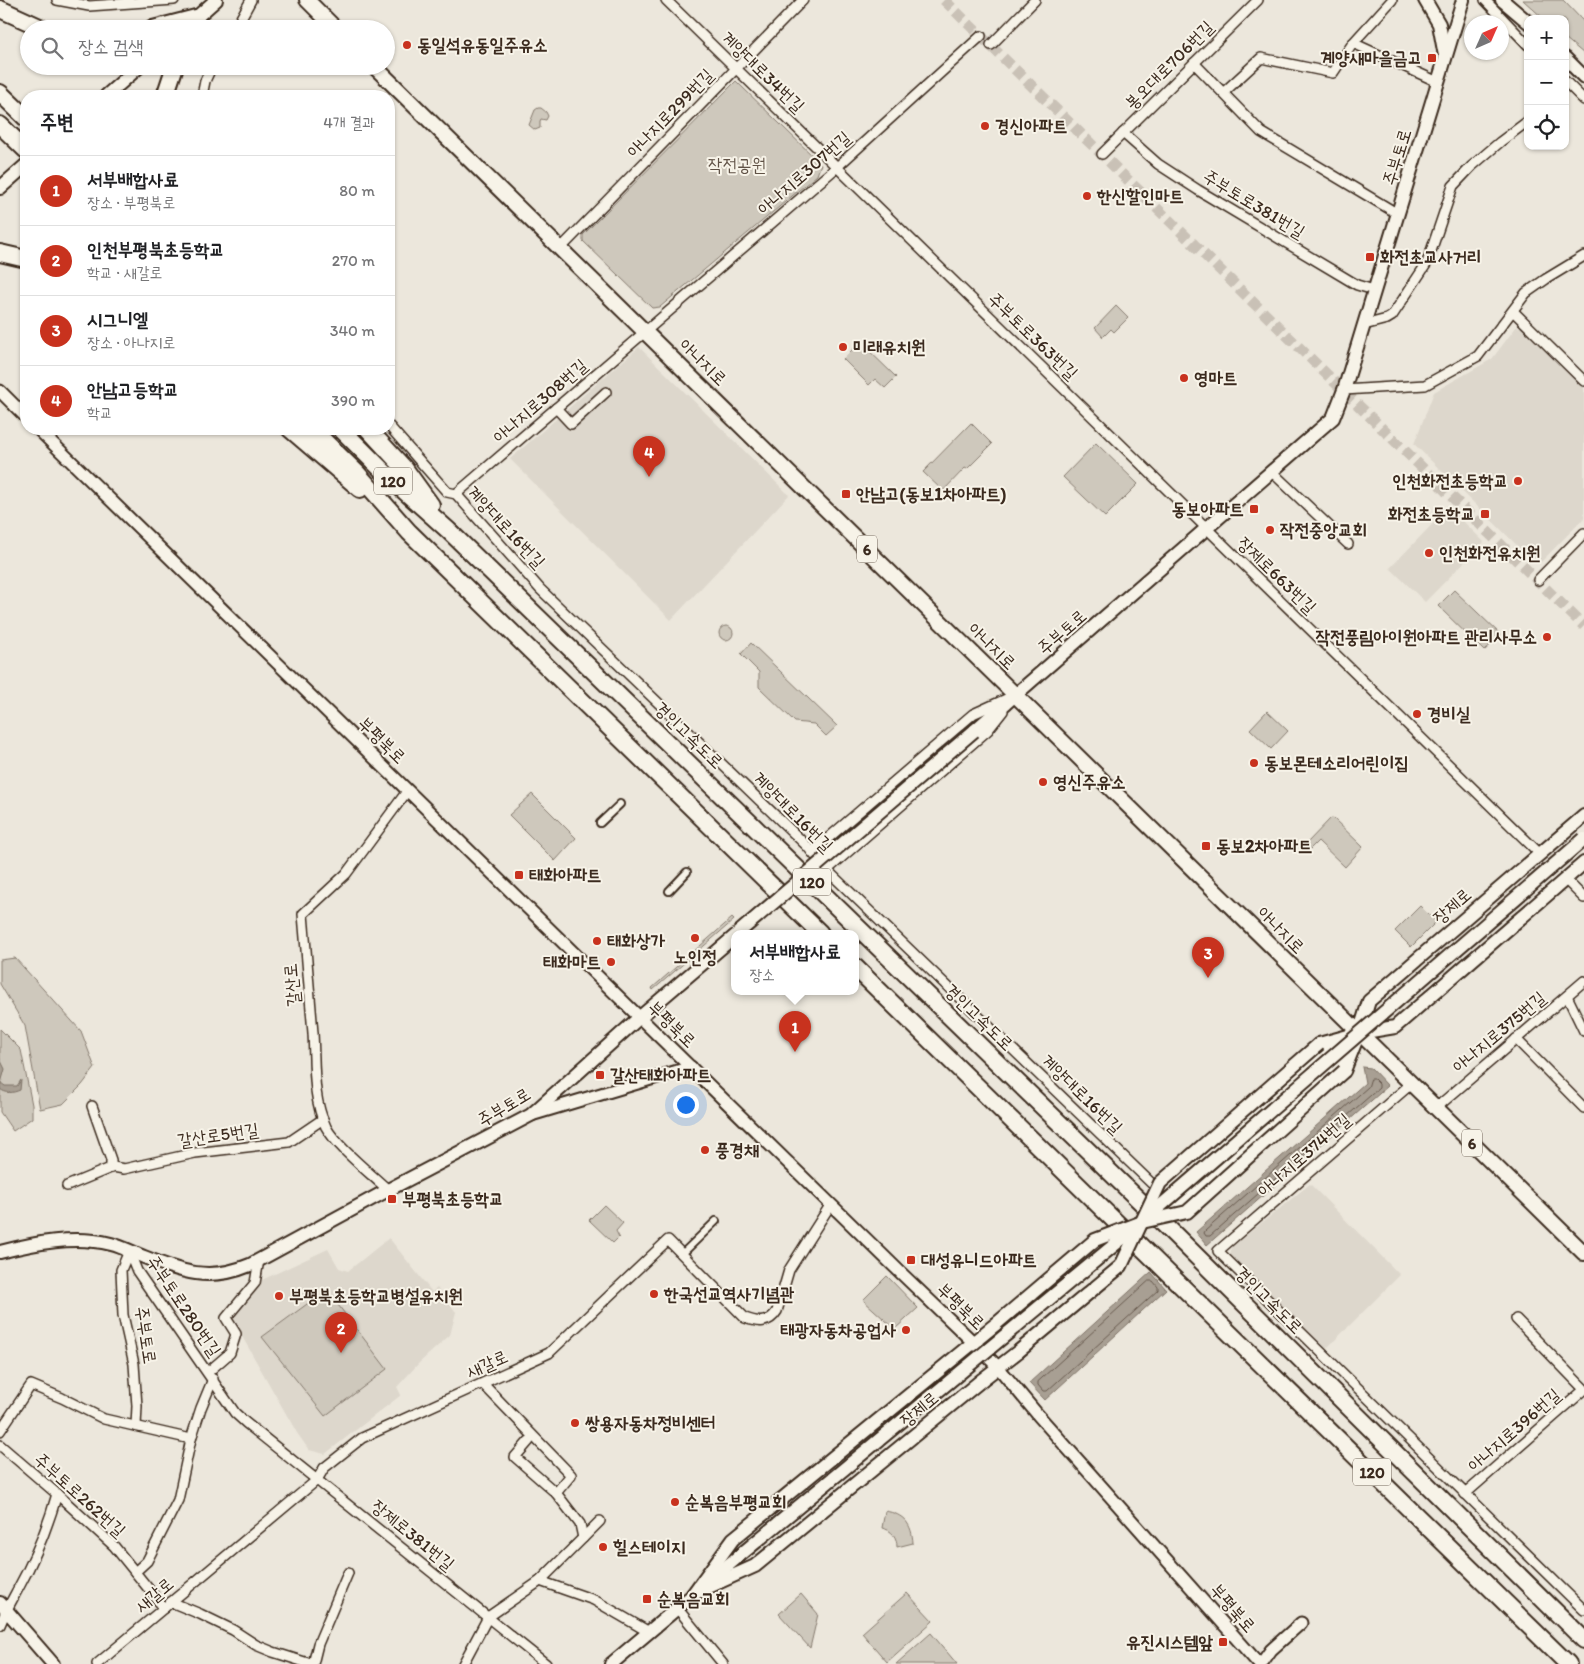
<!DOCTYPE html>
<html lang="ko">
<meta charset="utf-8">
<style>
body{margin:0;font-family:Itim,"Poor Story",sans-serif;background:#f2f2f2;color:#202124}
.controls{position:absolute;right:15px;top:15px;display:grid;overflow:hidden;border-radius:10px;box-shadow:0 1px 4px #0004}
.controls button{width:45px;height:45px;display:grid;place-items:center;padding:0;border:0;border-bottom:1px solid #e0e0e0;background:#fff;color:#202124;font:25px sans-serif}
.compass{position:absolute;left:1464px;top:15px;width:45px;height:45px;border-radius:50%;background:#fff;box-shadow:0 1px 4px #0004;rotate:45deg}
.you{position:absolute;left:685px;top:1104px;width:18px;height:18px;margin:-12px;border:4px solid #fff;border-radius:50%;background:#1a73e8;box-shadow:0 0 0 8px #1a73e833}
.badge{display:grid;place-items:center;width:32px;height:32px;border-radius:50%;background:#c8321e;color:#fff;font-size:16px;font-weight:700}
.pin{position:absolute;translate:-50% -41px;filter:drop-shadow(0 1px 2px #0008)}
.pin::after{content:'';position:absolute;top:26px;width:18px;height:15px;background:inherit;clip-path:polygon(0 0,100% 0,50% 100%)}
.popup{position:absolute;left:731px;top:930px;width:128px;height:65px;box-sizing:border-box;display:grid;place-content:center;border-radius:10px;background:#fff;filter:drop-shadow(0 1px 4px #0005);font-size:16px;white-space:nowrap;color:#757577}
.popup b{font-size:19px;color:#202124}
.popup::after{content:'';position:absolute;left:50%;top:100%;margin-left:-10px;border:10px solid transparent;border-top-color:#fff}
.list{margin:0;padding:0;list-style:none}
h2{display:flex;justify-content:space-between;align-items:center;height:65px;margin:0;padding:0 20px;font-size:21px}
h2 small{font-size:16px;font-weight:400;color:#757577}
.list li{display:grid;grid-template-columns:32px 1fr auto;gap:15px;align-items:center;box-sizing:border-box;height:70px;padding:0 20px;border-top:1px solid #e0e0e0}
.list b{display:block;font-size:19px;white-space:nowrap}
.list p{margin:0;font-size:16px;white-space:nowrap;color:#757577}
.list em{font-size:16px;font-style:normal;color:#757577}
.icon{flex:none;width:28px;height:28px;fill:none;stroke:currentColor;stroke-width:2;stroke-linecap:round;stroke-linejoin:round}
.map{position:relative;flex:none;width:1584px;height:1664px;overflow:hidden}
.search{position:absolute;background:#fff;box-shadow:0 1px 4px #0004;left:20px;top:20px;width:375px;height:55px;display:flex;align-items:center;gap:12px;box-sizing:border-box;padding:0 18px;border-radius:28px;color:#757577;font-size:19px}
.panel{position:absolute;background:#fff;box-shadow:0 1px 4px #0004;left:20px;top:90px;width:375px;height:345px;border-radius:20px}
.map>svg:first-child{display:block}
.built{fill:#ddd7cc}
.green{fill:#cec8bc;stroke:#84796d}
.water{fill:#a89f93;stroke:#7c7064}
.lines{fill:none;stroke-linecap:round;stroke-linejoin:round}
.shore{stroke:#67594d;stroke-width:1}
.tertiary-tunnel{stroke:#c9c1b6;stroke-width:11;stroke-dasharray:11 5.5;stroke-linecap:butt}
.pedestrian-casing{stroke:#3b2a1e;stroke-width:10}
.minor-casing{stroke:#3b2a1e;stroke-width:12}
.tertiary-casing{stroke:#3b2a1e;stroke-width:15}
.secondary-casing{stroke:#3b2a1e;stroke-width:16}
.primary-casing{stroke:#3b2a1e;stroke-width:18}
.motorway-casing{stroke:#3b2a1e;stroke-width:20}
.pedestrian{stroke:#f7f3e8;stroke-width:6}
.minor{stroke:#f7f3e8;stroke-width:9}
.tertiary{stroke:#f7f3e8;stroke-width:11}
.secondary{stroke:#f7f3e8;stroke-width:12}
.primary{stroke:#f7f3e8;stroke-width:14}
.motorway{stroke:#f7f3e8;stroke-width:16}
.secondary-bridge-casing{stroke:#3b2a1e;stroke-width:16;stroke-linecap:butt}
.secondary-bridge{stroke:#f7f3e8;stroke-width:12}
.poi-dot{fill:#c8321e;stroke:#f7f3e8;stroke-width:2}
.labels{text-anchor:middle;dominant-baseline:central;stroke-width:4;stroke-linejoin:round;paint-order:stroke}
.shield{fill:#f7f3e8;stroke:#73665b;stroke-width:1}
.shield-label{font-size:16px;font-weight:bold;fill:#3b2a1e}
.poi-label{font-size:18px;font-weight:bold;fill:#3b2a1e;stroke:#f7f3e8;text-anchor:start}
.street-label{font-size:18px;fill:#3b2a1e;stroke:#f7f3e8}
.park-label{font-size:18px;fill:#605246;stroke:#f7f3e8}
</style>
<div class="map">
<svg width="1584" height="1664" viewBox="0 0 1584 1664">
<rect width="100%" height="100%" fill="#ece7dc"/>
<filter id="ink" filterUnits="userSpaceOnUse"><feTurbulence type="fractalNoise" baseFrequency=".02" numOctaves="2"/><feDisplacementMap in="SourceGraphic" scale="10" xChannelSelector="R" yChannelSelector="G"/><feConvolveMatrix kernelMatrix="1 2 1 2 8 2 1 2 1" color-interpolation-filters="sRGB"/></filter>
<g filter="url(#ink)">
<!-- built -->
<g class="built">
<path d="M1516 327H1524L1584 387V518L1542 561 1535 563 1414 444 1434 392 1492 359Z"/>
<path d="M639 347 789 495 671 620 510 459Z"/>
<path d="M1449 507 1484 542 1425 602 1390 568Z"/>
<path d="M1310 1184 1400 1275 1322 1353 1229 1256 1233 1246Z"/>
<path d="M389 1238 432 1292 437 1288 456 1312 450 1335 419 1363 397 1387 401 1395 325 1454 309 1450 297 1433 231 1317 262 1280 328 1249 339 1268 348 1271Z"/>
</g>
<!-- green -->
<g class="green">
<path d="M1523 0H1563L1584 22V54L1565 38V19H1544Z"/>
<path d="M736 81 821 164 817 175 660 307 652 308 583 241V235Z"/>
<path d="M538 108H541L546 112 548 116 546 120 541 119 540 121V128L535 130 529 125 535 110Z"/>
<path d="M1116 306 1128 318 1114 332 1111 329 1103 337 1095 328Z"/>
<path d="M860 342 896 377 885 388 875 379 869 385 843 359Z"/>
<path d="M971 423 992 444 967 469 965 468 943 491 923 472Z"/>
<path d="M1096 443 1138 484 1105 517 1063 477Z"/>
<path d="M1454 590 1501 635 1484 651 1438 606Z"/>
<circle cx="726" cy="633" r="7"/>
<path d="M751 643 837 726 826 736 814 724 795 722 759 687V672L741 654Z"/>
<path d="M1267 711 1288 731 1271 749 1250 729Z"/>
<path d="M532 794 576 838 555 861 509 815Z"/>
<path d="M1332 817 1363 847 1345 867 1318 841 1310 849 1306 844Z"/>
<path d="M1420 906 1436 922 1411 947 1395 931Z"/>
<path d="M732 918 734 920 653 990 652 988Z"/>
<path d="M15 958 81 1031 95 1068 82 1085 63 1104 40 1109 25 1026 0 984V960Z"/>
<path d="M0 1029 21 1050 32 1105V1118L13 1131 0 1112Z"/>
<path d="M604 1205 623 1223 616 1231 619 1237 613 1243 589 1220Z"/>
<path d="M887 1276 918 1308 895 1329 863 1300Z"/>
<path d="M318 1296 325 1304 332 1297 387 1369 325 1416 262 1337Z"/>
<path d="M885 1511C904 1514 912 1524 913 1543L897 1547C897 1537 892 1530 882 1528Z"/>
<path d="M907 1593 933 1621 887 1662 862 1633Z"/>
<path d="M801 1594 818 1614 810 1648 779 1614Z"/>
<path d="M931 1633 957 1664H896Z"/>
</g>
<!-- water -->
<g class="water">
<path d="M0 1059 5 1069 1 1083 5 1086H17L21 1080 20 1090C13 1093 6 1094 0 1089Z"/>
<path d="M1362 1067 1371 1068 1388 1086 1207 1245 1196 1232 1365 1083Z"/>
<path d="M1151 1272 1166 1289 1045 1400 1029 1383Z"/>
</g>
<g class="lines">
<!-- shore -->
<g class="shore">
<path d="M1371 1079H1374L1379 1084V1088L1210 1236H1206L1204 1233 1205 1231 1368 1087Z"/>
<path d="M1149 1281H1153L1158 1287V1290L1047 1391H1043L1038 1385V1382Z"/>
</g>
<!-- tertiary-tunnel -->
<path class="tertiary-tunnel" d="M944 0 1584 626"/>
<defs>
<g id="pedestrian">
<path d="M600 823 620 804"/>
<path d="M669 891 687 872"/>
<path d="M682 1254 716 1221"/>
</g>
<g id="minor">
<path d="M57 0 89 6 174 0"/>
<path d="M666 0 1540 854"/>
<path d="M1485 0 1528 45"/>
<path d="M235 29 251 0"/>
<path d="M1353 43 1438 82"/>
<path d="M991 45 1035 0"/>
<path d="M1194 63 1261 132 1398 214"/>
<path d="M1565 81 1584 100"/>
<path d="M1223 93 1261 58 1333 73 1353 43 1392 0"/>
<path d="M202 96 205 81 212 66"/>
<path d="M1123 133 1158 164 1198 190 1357 285 1374 290"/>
<path d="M1102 154 1258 0"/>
<path d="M560 249 803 0"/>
<path d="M1513 311 1584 381"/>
<path d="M1364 325 1387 319 1392 316 1427 263 1453 186 1472 166 1500 142 1528 121"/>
<path d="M1344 390 1425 385 1478 356 1526 293 1546 279 1584 256"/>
<path d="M556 408 571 424 606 392"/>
<path d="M389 426 447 492 456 494 540 589 807 846 827 870 1176 1207 1338 1063 1349 1048"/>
<path d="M1272 472 1348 544"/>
<path d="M456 494 837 167 981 36"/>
<path d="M1538 580 1584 533"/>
<path d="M812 852 973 714 1006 699"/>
<path d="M827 870 988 730 1003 711"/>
<path d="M1565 879 1584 898"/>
<path d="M1567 996 1584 1031"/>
<path d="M1516 1039 1584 1108"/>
<path d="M1411 1084 1218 1251 1584 1610"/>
<path d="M92 1106 111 1160V1168"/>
<path d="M1436 1108 1584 981"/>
<path d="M67 1186 113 1167 124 1169 195 1153 289 1142 323 1119"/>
<path d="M388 1190C371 1174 336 1146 326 1127 312 1097 315 1065 313 1033 310 993 306 954 303 914L346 874 408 790"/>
<path d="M1161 1193 1328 1050 1344 1042"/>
<path d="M129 1251 137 1271 235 1413 246 1423 546 1664"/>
<path d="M129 1251 121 1270 123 1315 134 1364 137 1406 136 1426"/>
<path d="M1516 1319 1584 1389"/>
<path d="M208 1372 230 1353 236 1334 226 1318 255 1283 259 1260"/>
<path d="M483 1384 571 1475 556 1493 580 1524 583 1538"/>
<path d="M0 1431 31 1385 62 1398 104 1419 191 1439"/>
<path d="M529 1441 515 1457 556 1493"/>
<path d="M0 1445 57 1494 114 1546 164 1608"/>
<path d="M1465 1494 1584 1390"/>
<path d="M135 1572 147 1561 178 1500 191 1439 201 1408 213 1379"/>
<path d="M540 1581 594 1600 649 1632"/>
<path d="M171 1602 200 1614 233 1630 256 1645 273 1652 311 1664"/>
<path d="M677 1608 723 1664"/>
<path d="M0 1625C5 1612 12 1600 19 1587 35 1558 48 1526 57 1494"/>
<path d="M97 1664 317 1480 324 1468 362 1438 549 1353 668 1240 745 1318C758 1323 769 1324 777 1311L789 1270 831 1204"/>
<path d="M313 1664 318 1644 348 1573"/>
<path d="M463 1664 488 1617 540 1581 600 1521"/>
</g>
<g id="tertiary">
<path d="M0 391 26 417"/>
<path d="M38 429 902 1274 973 1342 998 1367 1038 1415 1259 1664"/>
<path d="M531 1115 691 1067"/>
<path d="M1261 1664 1271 1650 1301 1623"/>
</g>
<g id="secondary">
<path d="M1425 0 1439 24 1445 56"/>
<path d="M1502 0 1528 22"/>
<path d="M189 24 216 0"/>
<path d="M1565 58 1584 77"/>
<path d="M106 96 140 66"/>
<path d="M0 188 26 165"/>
<path d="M974 731 1333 418 1344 390 1463 0"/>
<path d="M1319 1044 1359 1033 1395 1027 1584 863"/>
<path d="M1344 1071 1359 1033 1369 1001 1584 816"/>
<path d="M0 1252C35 1243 74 1235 111 1244 120 1246 130 1251 139 1255 180 1271 207 1283 250 1265L388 1190 531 1115 640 1017 735 936"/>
<path d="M693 1594 755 1566 983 1379 1019 1351"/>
<path d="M693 1594 733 1539 996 1324"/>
<path d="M0 1603 53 1664"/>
<path d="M611 1664 739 1556"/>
</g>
<g id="primary">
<path d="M307 0 336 29"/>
<path d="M374 66 1584 1253"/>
</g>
<g id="motorway">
<path d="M0 9 44 29"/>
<path d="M153 29 196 18"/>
<path d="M0 93 26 118"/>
<path d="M165 96 175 66"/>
<path d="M0 125 26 150"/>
<path d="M0 253 26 259"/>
<path d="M290 429 360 489"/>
<path d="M312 429 358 474 409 532 820 933"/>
<path d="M341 429 392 480 448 530 1175 1235 1584 1640"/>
<path d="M368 429 405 469 431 505"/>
<path d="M855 967 1568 1664"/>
</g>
</defs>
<!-- pedestrian casing -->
<use href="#pedestrian" class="pedestrian-casing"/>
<!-- minor casing -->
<use href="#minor" class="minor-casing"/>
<!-- tertiary casing -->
<use href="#tertiary" class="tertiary-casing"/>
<!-- secondary casing -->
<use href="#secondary" class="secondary-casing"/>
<!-- primary casing -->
<use href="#primary" class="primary-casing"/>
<!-- motorway casing -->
<use href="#motorway" class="motorway-casing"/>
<!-- pedestrian -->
<use href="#pedestrian" class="pedestrian"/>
<!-- minor -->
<use href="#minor" class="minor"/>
<!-- tertiary -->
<use href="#tertiary" class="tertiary"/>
<!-- secondary -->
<use href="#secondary" class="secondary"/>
<!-- primary -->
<use href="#primary" class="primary"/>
<!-- motorway -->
<use href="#motorway" class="motorway"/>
<defs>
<g id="secondary-bridge">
<path d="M738 933 974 731"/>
<path d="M996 1324 1095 1240 1142 1222 1187 1212 1344 1071"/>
<path d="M1019 1351 1121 1266 1160 1183 1319 1044"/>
<path d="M739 1556 1142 1222 1584 839"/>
</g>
</defs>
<!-- secondary-bridge casing -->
<use href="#secondary-bridge" class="secondary-bridge-casing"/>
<!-- secondary-bridge -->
<use href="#secondary-bridge" class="secondary-bridge"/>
</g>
</g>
<!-- markers -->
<g class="poi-dot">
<circle cx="407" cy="45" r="5"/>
<rect x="1427" y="53" width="10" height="10" rx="2.5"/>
<circle cx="985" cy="126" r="5"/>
<circle cx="1087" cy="196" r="5"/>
<rect x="1365" y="252" width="10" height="10" rx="2.5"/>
<circle cx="843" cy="347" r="5"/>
<circle cx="1184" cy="378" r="5"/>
<circle cx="1518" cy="481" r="5"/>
<rect x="841" y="489" width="10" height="10" rx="2.5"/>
<rect x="1249" y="504" width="10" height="10" rx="2.5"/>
<rect x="1480" y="509" width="10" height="10" rx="2.5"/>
<circle cx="1270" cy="530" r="5"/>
<circle cx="1429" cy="553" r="5"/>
<circle cx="1547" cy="637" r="5"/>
<circle cx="1417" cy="714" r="5"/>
<circle cx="1254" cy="763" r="5"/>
<circle cx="1043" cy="782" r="5"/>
<rect x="1201" y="841" width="10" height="10" rx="2.5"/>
<rect x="514" y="870" width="10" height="10" rx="2.5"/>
<circle cx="695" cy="938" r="5"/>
<circle cx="597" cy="941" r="5"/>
<circle cx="611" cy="962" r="5"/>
<rect x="595" y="1070" width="10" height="10" rx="2.5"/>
<circle cx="705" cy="1150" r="5"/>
<rect x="387" y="1194" width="10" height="10" rx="2.5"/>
<rect x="906" y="1255" width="10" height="10" rx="2.5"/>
<circle cx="654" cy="1294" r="5"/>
<circle cx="279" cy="1296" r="5"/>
<circle cx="906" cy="1330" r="5"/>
<circle cx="575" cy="1423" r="5"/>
<circle cx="675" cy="1502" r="5"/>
<circle cx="603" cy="1547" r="5"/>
<rect x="642" y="1594" width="10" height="10" rx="2.5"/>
<rect x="1218" y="1637" width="10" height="10" rx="2.5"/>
</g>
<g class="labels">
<!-- shield labels -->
<g class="shield">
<rect x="374" y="467.5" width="38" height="27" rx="4"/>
<rect x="857" y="535.5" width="20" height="27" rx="4"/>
<rect x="793" y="868.5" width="38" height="27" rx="4"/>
<rect x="1462" y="1129.5" width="20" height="27" rx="4"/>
<rect x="1353" y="1458.5" width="38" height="27" rx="4"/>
</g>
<g class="shield-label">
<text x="393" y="481">120</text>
<text x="867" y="549">6</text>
<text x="812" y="882">120</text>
<text x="1472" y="1143">6</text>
<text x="1372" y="1472">120</text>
</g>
<!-- poi labels -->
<g class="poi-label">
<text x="417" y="45">동일석유동일주유소</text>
<text x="1422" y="58" text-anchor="end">계양새마을금고</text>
<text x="995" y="126">경신아파트</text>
<text x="1097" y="196">한신할인마트</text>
<text x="1380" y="257">화전초교사거리</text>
<text x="853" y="347">미래유치원</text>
<text x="1194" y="378">영마트</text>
<text x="1508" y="481" text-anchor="end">인천화전초등학교</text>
<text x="856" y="494">안남고(동보1차아파트)</text>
<text x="1244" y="509" text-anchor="end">동보아파트</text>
<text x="1475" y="514" text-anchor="end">화전초등학교</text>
<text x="1280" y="530">작전중앙교회</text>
<text x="1439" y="553">인천화전유치원</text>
<text x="1537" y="637" text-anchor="end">작전풍림아이원아파트 관리사무소</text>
<text x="1427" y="714">경비실</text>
<text x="1264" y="763">동보몬테소리어린이집</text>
<text x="1053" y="782">영신주유소</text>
<text x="1216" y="846">동보2차아파트</text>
<text x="529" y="875">태화아파트</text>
<text x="607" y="941">태화상가</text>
<text x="695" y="957" text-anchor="middle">노인정</text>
<text x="601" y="962" text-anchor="end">태화마트</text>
<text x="610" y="1075">갈산태화아파트</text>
<text x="715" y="1150">풍경채</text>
<text x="402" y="1199">부평북초등학교</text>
<text x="921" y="1260">대성유니드아파트</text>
<text x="664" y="1294">한국선교역사기념관</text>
<text x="289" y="1296">부평북초등학교병설유치원</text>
<text x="896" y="1330" text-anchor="end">태광자동차공업사</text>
<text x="585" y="1423">쌍용자동차정비센터</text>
<text x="685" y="1502">순복음부평교회</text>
<text x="613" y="1547">힐스테이지</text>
<text x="657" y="1599">순복음교회</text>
<text x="1213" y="1642" text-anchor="end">유진시스템앞</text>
</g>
<!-- street labels -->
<g class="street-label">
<text transform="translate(1169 65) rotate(-45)">봉오대로706번길</text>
<text transform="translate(763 72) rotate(44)">계양대로34번길</text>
<text transform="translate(670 113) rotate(-46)">아나지로299번길</text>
<text transform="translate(1397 157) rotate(-73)">주부토로</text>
<text transform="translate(804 173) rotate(-41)">아나지로307번길</text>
<text transform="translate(1254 204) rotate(31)">주부토로381번길</text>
<text transform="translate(1033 336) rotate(44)">주부토로363번길</text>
<text transform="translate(703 362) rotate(44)">아나지로</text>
<text transform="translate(540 401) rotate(-41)">아나지로308번길</text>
<text transform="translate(506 527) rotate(47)">계양대로16번길</text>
<text transform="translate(1277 575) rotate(44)">장제로663번길</text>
<text transform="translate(1062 632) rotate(-41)">주부토로</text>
<text transform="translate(992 646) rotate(44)">아나지로</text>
<text transform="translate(689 735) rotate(44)">경인고속도로</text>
<text transform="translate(382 740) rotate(44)">부평북로</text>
<text transform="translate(793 812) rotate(45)">계양대로16번길</text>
<text transform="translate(1452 906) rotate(-41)">장제로</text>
<text transform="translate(1281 930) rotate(45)">아나지로</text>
<text transform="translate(292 985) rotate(-95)">갈산로</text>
<text transform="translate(979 1017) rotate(44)">경인고속도로</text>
<text transform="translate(672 1024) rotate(44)">부평북로</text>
<text transform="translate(1499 1032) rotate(-40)">아나지로375번길</text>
<text transform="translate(1082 1094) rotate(44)">계양대로16번길</text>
<text transform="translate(504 1107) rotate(-31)">주부토로</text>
<text transform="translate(218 1135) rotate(-8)">갈산로5번길</text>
<text transform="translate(1304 1155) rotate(-41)">아나지로374번길</text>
<text transform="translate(1269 1300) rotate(45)">경인고속도로</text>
<text transform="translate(184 1306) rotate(56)">주부토로280번길</text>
<text transform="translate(961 1306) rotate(44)">부평북로</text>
<text transform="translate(146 1335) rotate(81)">주부토로</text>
<text transform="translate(487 1364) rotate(-24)">새갈로</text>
<text transform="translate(919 1409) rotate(-40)">장제로</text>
<text transform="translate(1514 1430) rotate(-41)">아나지로396번길</text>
<text transform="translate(80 1495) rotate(42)">주부토로262번길</text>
<text transform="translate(413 1535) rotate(39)">장제로381번길</text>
<text transform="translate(154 1595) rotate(-40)">새갈로</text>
<text transform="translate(1233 1608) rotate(49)">부평북로</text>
</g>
<!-- park labels -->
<g class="park-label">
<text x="737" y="165">작전공원</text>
</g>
</g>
</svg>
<div class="controls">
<button>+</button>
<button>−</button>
<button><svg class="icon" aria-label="locate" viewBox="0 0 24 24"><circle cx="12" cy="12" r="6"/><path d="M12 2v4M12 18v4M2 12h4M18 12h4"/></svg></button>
</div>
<svg class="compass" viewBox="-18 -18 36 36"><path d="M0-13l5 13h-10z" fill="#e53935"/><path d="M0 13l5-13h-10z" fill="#757577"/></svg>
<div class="you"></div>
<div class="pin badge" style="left:795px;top:1052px">1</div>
<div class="popup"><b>서부배합사료</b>장소</div>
<div class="pin badge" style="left:341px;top:1353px">2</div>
<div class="pin badge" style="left:1208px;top:978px">3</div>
<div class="pin badge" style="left:649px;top:477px">4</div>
<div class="search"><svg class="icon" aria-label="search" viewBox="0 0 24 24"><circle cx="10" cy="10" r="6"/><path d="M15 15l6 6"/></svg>장소 검색</div>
<section class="panel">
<h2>주변<small>4개 결과</small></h2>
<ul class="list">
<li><span class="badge">1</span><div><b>서부배합사료</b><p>장소 · 부평북로</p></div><em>80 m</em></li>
<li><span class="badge">2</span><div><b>인천부평북초등학교</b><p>학교 · 새갈로</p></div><em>270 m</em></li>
<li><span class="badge">3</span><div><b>시그니엘</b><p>장소 · 아나지로</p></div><em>340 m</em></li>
<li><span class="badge">4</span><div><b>안남고등학교</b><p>학교</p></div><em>390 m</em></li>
</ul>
</section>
</div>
